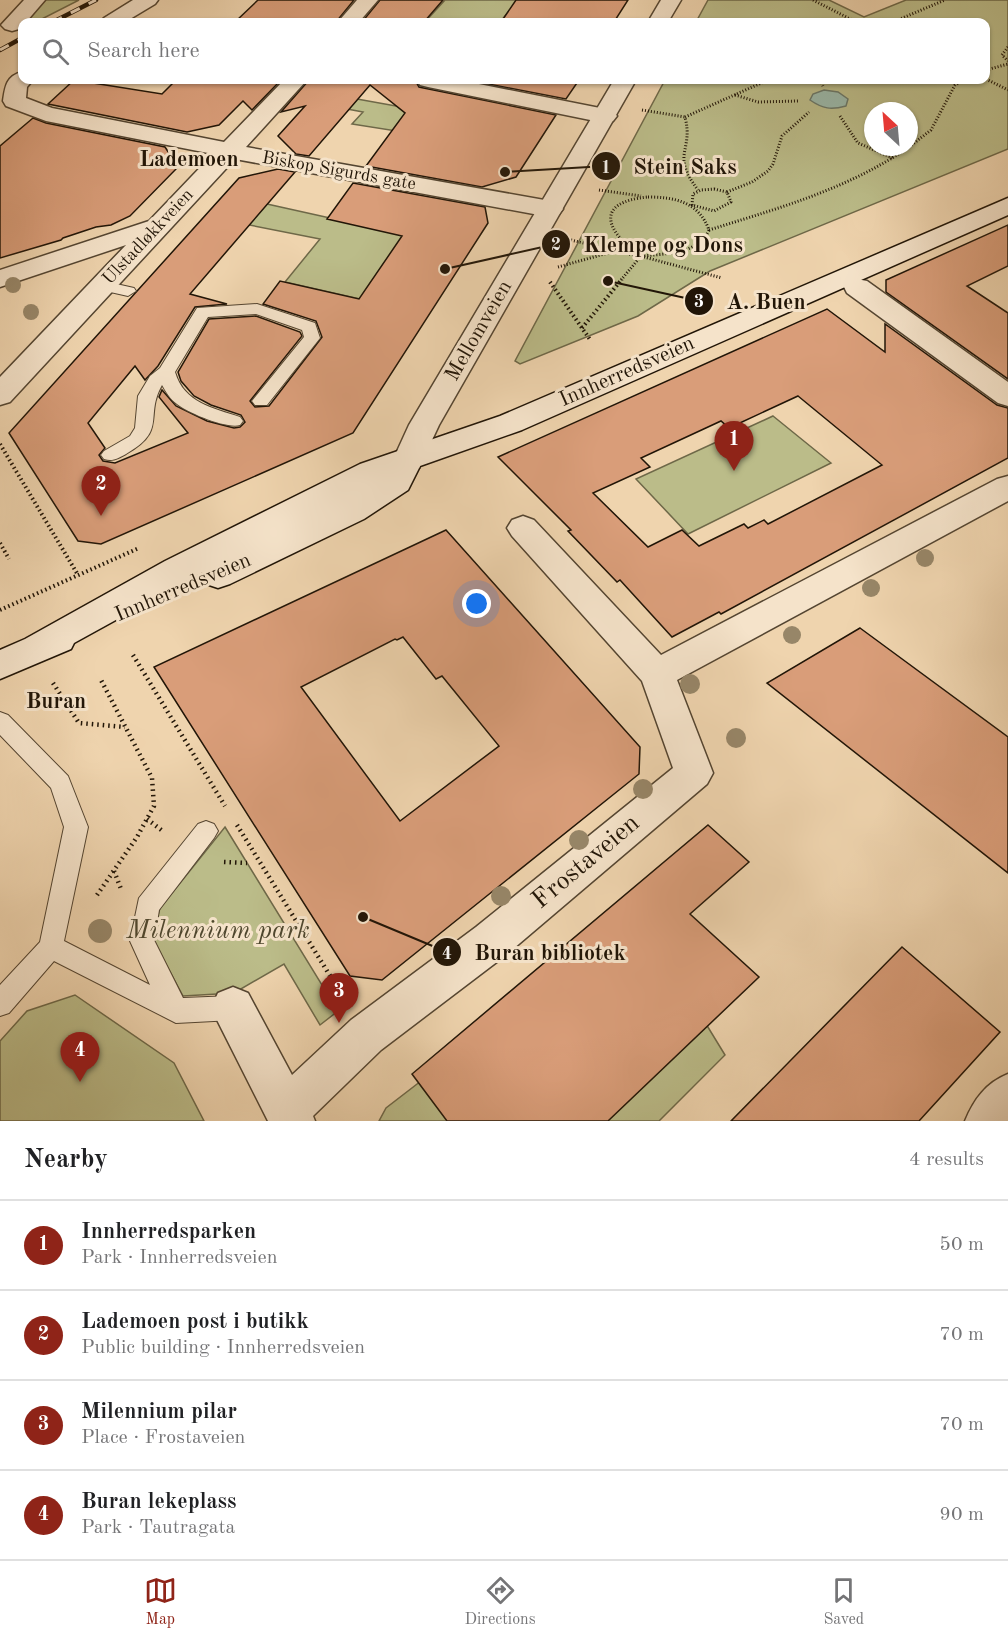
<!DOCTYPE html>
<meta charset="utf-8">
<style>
body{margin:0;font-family:"Old Standard TT",serif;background:#f2f2f2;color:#202124}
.compass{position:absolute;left:864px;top:102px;width:54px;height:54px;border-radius:50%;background:#fff;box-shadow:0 2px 4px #0004;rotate:334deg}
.you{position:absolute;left:477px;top:604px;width:21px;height:21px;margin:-15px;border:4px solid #fff;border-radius:50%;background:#1a73e8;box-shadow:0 0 0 9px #1a73e833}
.badge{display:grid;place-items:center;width:39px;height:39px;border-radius:50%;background:#8f2418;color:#fff;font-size:20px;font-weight:700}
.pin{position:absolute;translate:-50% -50px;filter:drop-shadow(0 2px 3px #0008)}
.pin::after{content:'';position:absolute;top:32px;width:21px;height:18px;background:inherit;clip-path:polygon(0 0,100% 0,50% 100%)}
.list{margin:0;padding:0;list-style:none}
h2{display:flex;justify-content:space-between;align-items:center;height:78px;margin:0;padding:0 24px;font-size:26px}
h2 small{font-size:20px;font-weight:400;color:#757577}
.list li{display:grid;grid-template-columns:39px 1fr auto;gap:18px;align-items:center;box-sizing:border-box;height:90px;padding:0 24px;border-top:2px solid #e0e0e0}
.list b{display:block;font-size:22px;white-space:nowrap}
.list p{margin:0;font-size:20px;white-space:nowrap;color:#757577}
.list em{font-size:20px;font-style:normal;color:#757577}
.icon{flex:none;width:33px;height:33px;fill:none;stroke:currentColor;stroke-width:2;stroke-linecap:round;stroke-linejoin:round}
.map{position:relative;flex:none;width:1008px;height:1121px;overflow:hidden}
.search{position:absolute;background:#fff;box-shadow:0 2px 4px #0004;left:18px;right:18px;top:18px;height:66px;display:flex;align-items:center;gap:15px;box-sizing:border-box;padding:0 21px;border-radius:12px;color:#757577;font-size:22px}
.sheet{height:438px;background:#fff}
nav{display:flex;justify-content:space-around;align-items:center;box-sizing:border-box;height:84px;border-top:2px solid #e0e0e0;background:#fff;font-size:16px;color:#757577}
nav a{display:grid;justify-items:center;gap:3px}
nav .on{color:#8f2418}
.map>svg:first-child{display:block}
.green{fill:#bbbc89;stroke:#6e6848;stroke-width:1.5;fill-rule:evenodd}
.water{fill:#9ab8a9;stroke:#6a7768;stroke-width:1.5}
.building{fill:#d99d79;stroke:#211507;stroke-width:1.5;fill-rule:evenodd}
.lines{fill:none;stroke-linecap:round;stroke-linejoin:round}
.service-casing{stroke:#544531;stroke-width:2}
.minor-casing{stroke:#544531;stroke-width:3}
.tertiary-casing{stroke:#544531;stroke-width:3}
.secondary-casing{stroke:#211507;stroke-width:3}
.path-far2{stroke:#211507;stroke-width:3;stroke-dasharray:1 2;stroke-linecap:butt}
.path-far1{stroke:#211507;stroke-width:4;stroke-dasharray:1.5 3;stroke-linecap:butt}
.path{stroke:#211507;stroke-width:4.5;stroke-dasharray:1.5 4;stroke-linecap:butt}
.service{fill:#f5e3ca;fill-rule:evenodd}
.minor{fill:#f5e3ca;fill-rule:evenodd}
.tertiary{fill:#f5e3ca;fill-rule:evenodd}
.secondary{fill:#f5e3ca;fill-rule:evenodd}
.rail-casing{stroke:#211507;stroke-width:4.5}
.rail{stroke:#f5e3ca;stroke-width:3;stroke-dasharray:10;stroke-linecap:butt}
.tree{fill:#978668}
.labels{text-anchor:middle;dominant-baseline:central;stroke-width:6;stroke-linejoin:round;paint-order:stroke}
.far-street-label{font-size:18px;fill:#211507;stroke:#f5e3ca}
.street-label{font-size:21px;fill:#211507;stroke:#f5e3ca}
.far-district-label{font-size:22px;font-weight:bold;fill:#211507;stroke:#f5e3ca}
.neighbourhood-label{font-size:22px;font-weight:bold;fill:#211507;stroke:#f5e3ca}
.near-street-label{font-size:26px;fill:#211507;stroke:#f5e3ca}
.near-park-label{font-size:26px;font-style:italic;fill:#4f472e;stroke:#f5e3ca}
.leader{fill:none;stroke:#211507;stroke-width:2}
.callout-dot{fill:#211507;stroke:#f5e3ca;stroke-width:2}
.mark-label{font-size:18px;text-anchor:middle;font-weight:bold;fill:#fff}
.callout-label{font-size:22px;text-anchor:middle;font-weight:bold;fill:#211507;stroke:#f5e3ca;stroke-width:6;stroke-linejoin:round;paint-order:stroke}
</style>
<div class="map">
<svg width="1008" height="1121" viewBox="0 0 1008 1121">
<rect width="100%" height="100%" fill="#efd4ae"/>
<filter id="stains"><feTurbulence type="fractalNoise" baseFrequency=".00333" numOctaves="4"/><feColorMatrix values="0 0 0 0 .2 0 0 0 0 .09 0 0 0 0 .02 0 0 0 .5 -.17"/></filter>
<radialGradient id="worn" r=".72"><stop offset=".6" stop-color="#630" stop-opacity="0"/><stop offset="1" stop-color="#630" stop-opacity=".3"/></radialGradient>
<!-- green -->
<g class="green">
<path d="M40 0H79L36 22H22V27L16 24Z"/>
<path d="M445 0H548L510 10 500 22H425Z"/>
<path d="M708 0H829L864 17 906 0H1008V149L710 271 638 316 520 364 515 361 665 80H986V22H696ZM873 111H909V147H873Z"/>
<path d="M357 99 424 111 409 133 352 124 363 112 347 109Z"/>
<path d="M258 202 339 220 425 227 373 302 285 282 320 239 239 223Z"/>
<path d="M773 416 831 463 688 534 636 479Z"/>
<path d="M225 827 338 1011 320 1025 284 964 234 993 183 996 152 938 160 908Z"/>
<path d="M75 995 174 1063 204 1121H0V1041L27 1011Z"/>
<path d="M703 1019 725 1055 659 1121H593Z"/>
<path d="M421 1081 453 1121H379L386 1108Z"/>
</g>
<!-- water -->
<path class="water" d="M824 90 838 92 848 99 846 106C831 110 823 109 810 100L813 94Z"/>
<!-- building -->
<g class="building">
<path d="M258 0H354L336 22H235Z"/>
<path d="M380 0H443L424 22H362Z"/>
<path d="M516 0H628L614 22H501Z"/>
<path d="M74 80 162 94 176 80H281L252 110 243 101 219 125 187 132 48 104Z"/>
<path d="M309 80H415L419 87 556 115 516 177 482 187 366 166 405 113 370 85 309 156 296 154 278 136 305 106 281 112Z"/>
<path d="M468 80H579L566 99Z"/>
<path d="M33 118 46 123 165 147 178 167 130 216 111 225 96 227 63 238 61 240 0 258V146Z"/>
<path d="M278 169 295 172 190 294 227 304 195 307 158 366 145 380 135 366 88 423 105 448 99 455 103 461 115 463 188 433 159 397 162 390 176 406 207 421 234 428 240 427 245 422 241 415 211 405 194 396 181 381 178 372 209 319 256 316 300 332 302 336 250 401 255 407 269 406 322 337 316 321 263 304 280 281 359 299 402 236 327 219 353 183 485 207 488 223 353 433 101 544 78 541 9 433 239 178Z"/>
<path d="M1008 225V266L967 286 1008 313V379L886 292V280Z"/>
<path d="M827 309 885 352V324L997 405 1008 408V458L721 614 719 612 672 637 620 580 617 582 568 531 571 530 498 457ZM798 396 882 465 768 524 764 520 748 528 744 524 699 546 682 530 648 547 593 493 650 467 641 458 721 421 729 428Z"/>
<path d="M446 530 640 747 639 774 382 980 350 976 154 667ZM403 637 436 679 442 676 499 746 400 821 301 687 395 639 397 640Z"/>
<path d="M860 628 1008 737V873L767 683Z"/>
<path d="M708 825 749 862 690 914 759 977 608 1121H447L412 1074Z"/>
<path d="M902 947 1000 1032 919 1121H731Z"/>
</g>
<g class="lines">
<defs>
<g id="service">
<path d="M103 281 134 288 136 291 128 296 97 289 95 286 97 283Z"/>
<path d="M257 304 315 323 320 338 267 405H255L252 401 304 337 302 330 256 314 208 317 175 372C184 403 213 408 240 417L243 421 240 425C227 429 188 413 177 404 170 399 166 392 162 385 144 417 168 430 126 454 118 458 113 462 104 459L101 455 104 451 130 436 135 428 138 396 150 376 160 368 197 308Z"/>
<path d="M0 712 8 715 68 776 88 827 64 941 150 985 130 941 139 898 198 824 206 821 214 824 218 831 214 838 159 910 154 940 183 998 233 996 242 999 246 1008 242 1017 233 1020 176 1023 54 961 9 1013 0 1016V985L40 942 64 827 51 788 0 735Z"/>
</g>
<g id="minor">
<path d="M24 0H45L26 22H22L19 29 12 31 5 29 1 25Z"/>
<path d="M133 0H158L155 4 125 22H101L104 18Z"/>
<path d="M357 0H378L359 22H338Z"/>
<path d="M22 72V80H33L27 87 26 98 52 108 224 142 284 80H307L246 147 550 201 559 204 563 209 559 214 550 217 235 159 10 402 0 405V377L126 245 0 287V270L149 221 213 154 46 121 6 106 3 101C5 87 6 76 22 72Z"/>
<path d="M417 80H459L605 109 613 111 617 116 613 121 605 123 428 87 420 85Z"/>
<path d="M857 279 867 281 1008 382V406L998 403 847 293 844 287 847 281Z"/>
<path d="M1008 476V501L677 680 713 773 707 784 506 955 381 1050 313 1116 315 1121H268L211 1008 218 993 233 987 248 993 292 1075 351 1020 476 927 673 768 642 681 512 536 507 528 512 520 523 516 534 520 661 655 997 479Z"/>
<path d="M1008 1074V1121H965C974 1099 986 1083 1008 1074Z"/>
</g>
<g id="tertiary">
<path d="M661 0H681L668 22H648Z"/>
<path d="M614 80H636L439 425 419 468 408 471 397 468 393 460 409 425Z"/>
</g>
<path id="secondary" d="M1008 198V215L522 430 420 466 408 490 364 519 230 584 218 588 206 584 201 575 203 572 74 643 71 649 0 679V650L25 639 165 561 360 464 500 416Z"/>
</defs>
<!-- service casing -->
<use href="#service" class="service-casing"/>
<!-- minor casing -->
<use href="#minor" class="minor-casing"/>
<!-- tertiary casing -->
<use href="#tertiary" class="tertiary-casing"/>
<!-- secondary casing -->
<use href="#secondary" class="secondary-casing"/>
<!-- path-far2 -->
<g class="path-far2">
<path d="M813 0 856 22"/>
<path d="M893 22 945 0"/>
<path d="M1008 47 1002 55 1008 61"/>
<path d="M986 70 1008 64"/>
<path d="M986 79 1008 90"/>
<path d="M820 80 823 86"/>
<path d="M735 95 758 102 799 101"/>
<path d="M642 110 685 117C694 152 670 153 698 190"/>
<path d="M840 116 858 143 893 158"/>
<path d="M685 117 768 80"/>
<path d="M909 147 931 130 955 85 965 80"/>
<path d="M714 189 727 192 731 202 714 211 692 205 693 194 701 190Z"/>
<path d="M599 190 641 196"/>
<path d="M727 192 752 182 768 171 773 164 782 136 809 112"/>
<path d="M648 197C675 197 699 202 709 230 699 254 664 254 641 256 606 232 593 202 648 197Z"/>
<path d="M709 230C779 208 848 189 909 147"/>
<path d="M571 240 637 256"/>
<path d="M644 257 722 278"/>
<path d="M558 267 615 251"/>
<path d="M621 280 641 256"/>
</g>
<!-- path-far1 -->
<g class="path-far1">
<path d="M550 282 591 341"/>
<path d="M582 328 622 279"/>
<path d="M0 444 78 575"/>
<path d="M0 543 9 559"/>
<path d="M0 610 139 548"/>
</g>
<!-- path -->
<g class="path">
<path d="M133 655 225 806"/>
<path d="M53 683 79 723 125 727"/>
<path d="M147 819 164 832"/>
<path d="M237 825 345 1000"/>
<path d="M224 862 247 863"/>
<path d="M114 871 121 889"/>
<path d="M97 895 137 837 154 806 152 778 101 680"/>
</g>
<!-- service -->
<use href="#service" class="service"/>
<!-- minor -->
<use href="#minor" class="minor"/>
<!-- tertiary -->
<use href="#tertiary" class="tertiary"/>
<!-- secondary -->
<use href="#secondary" class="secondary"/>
<defs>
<g id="rail">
<path d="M53 22 96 0"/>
<path d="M0 50 22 38"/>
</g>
</defs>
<!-- rail casing -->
<use href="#rail" class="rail-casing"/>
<!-- rail -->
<use href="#rail" class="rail"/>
</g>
<!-- trees -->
<g class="tree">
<circle cx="13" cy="285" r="8"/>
<circle cx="31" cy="312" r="8"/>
<circle cx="925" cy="558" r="9"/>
<circle cx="871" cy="588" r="9"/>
<circle cx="792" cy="635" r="9"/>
<circle cx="690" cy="684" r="10"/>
<circle cx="736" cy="738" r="10"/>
<circle cx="643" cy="789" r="10"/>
<circle cx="579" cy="840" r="10"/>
<circle cx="501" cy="896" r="10"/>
<circle cx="100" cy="931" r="12"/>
</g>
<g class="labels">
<!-- far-street labels -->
<g class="far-street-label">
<text transform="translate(339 171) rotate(10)">Biskop Sigurds gate</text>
<text transform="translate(148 237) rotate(-47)">Ulstadløkkveien</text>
</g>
<!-- street labels -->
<g class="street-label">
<text transform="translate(479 331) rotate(-60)">Mellomveien</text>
<text transform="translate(627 372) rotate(-24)">Innherredsveien</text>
<text transform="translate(183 588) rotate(-23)">Innherredsveien</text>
</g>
<!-- far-district labels -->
<g class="far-district-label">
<text x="189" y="160">Lademoen</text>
</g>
<!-- neighbourhood labels -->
<g class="neighbourhood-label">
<text x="56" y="702">Buran</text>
</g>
<!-- near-street labels -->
<g class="near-street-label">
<text transform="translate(586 862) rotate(-40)">Frostaveien</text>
</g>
<!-- near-park labels -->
<g class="near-park-label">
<text x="218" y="931">Milennium park</text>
</g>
</g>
<!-- callouts -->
<path class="leader" d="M505 172L606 166M445 269L556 244M608 281L699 301M363 917L447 952"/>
<g class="callout-dot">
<circle cx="505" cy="172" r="6"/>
<circle cx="445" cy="269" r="6"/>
<circle cx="608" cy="281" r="6"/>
<circle cx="363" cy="917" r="6"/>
<circle cx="606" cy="166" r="15"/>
<circle cx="556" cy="244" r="15"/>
<circle cx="699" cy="301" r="15"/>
<circle cx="447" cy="952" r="15"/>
</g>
<g class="mark-label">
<text x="606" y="173">1</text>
<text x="556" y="250">2</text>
<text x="699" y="307">3</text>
<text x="447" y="959">4</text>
</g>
<g class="callout-label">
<text x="685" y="174">Stein Saks</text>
<text x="663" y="252">Klempe og Dons</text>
<text x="766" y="309">A. Buen</text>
<text x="550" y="960">Buran bibliotek</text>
</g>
<rect width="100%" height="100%" filter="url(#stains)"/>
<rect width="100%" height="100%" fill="url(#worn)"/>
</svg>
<svg class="compass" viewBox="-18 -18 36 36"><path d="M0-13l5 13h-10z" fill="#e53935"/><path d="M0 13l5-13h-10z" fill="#757577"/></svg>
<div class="you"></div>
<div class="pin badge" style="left:734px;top:471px">1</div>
<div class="pin badge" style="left:101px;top:516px">2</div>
<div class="pin badge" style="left:339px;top:1023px">3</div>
<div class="pin badge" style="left:80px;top:1082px">4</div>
<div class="search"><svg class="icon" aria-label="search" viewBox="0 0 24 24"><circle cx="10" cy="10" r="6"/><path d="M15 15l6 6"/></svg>Search here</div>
</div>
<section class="sheet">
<h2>Nearby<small>4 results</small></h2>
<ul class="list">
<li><span class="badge">1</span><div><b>Innherredsparken</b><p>Park · Innherredsveien</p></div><em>50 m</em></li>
<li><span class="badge">2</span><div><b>Lademoen post i butikk</b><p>Public building · Innherredsveien</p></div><em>70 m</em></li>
<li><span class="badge">3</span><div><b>Milennium pilar</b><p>Place · Frostaveien</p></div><em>70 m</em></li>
<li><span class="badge">4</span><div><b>Buran lekeplass</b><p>Park · Tautragata</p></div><em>90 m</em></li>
</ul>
</section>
<nav>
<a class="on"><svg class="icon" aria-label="map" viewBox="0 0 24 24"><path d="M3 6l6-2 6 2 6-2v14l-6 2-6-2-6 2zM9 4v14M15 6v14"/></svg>Map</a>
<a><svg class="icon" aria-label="directions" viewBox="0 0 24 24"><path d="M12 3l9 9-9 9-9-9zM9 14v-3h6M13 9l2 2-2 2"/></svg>Directions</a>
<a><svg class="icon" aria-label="saved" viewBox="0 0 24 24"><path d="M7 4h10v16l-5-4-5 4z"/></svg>Saved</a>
</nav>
